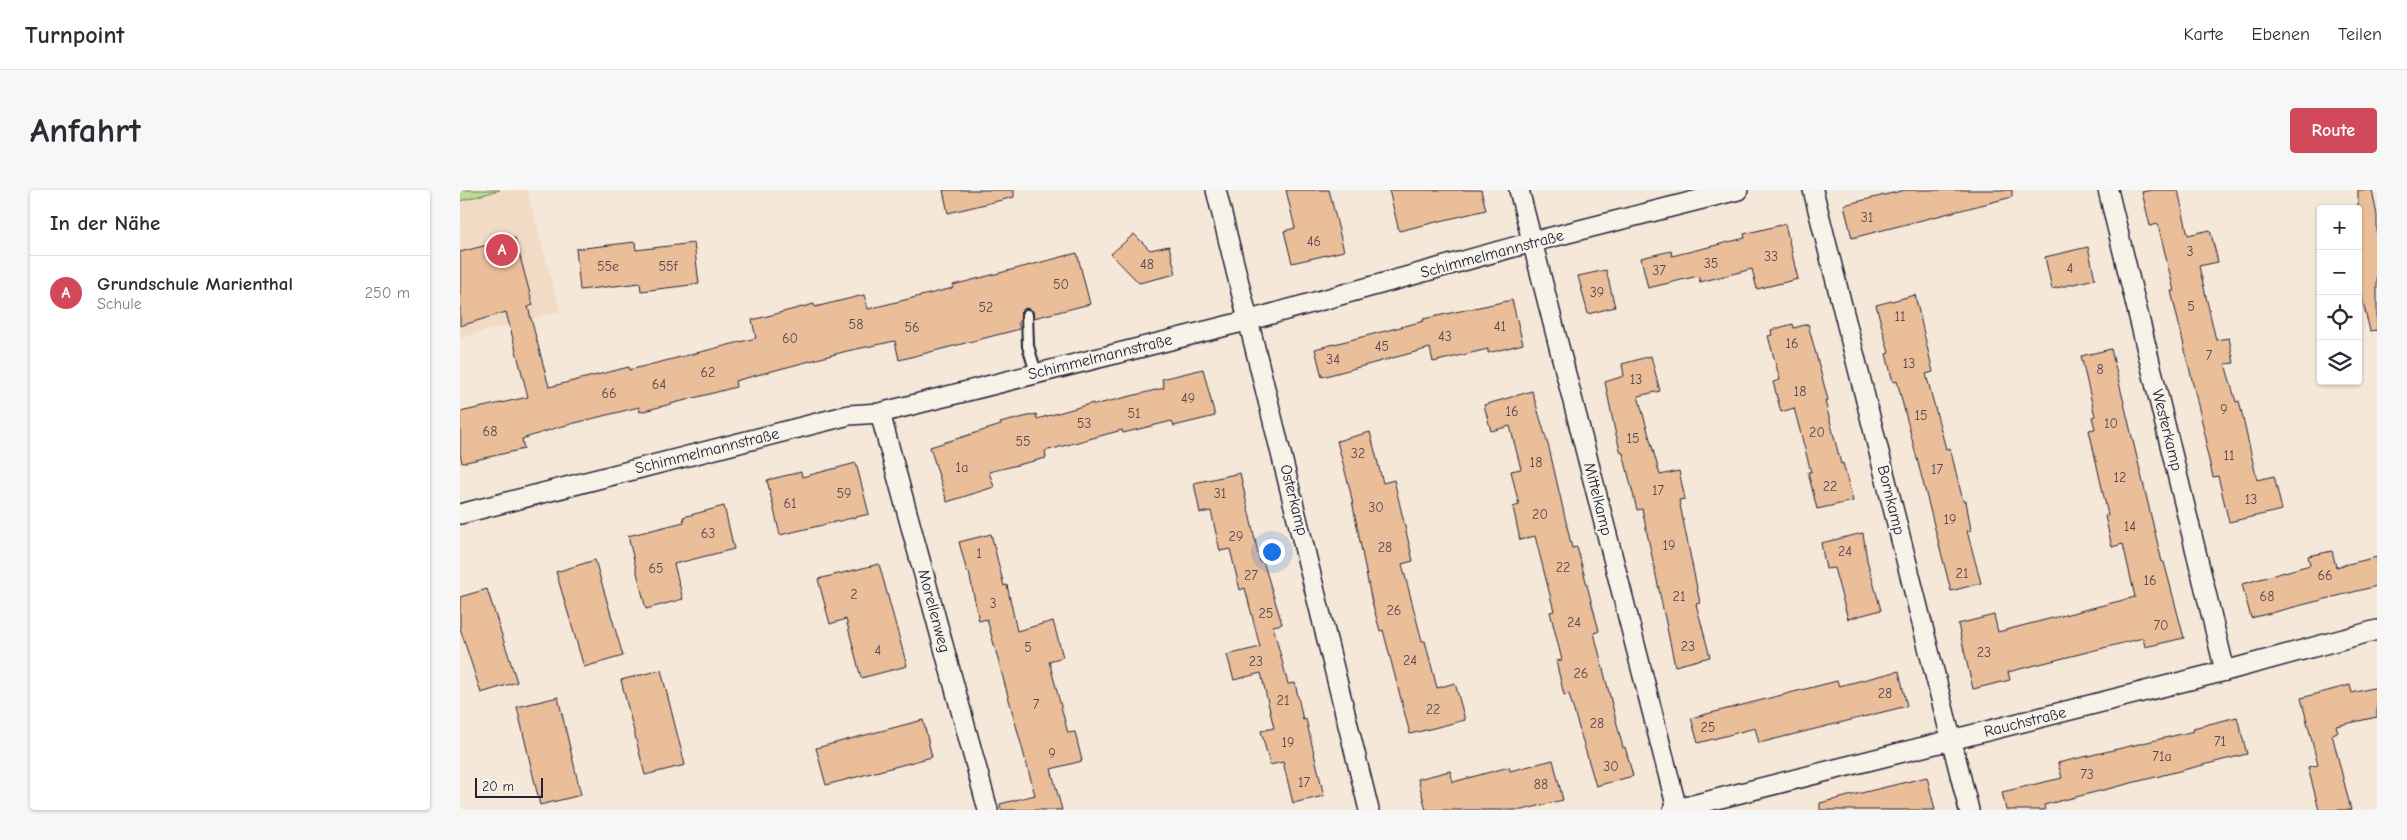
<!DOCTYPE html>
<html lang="de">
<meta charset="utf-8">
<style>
body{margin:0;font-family:"Comic Neue",sans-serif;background:#f7f7f7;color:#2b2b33}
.controls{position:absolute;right:15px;top:15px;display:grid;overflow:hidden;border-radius:5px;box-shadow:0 1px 4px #0004}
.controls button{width:45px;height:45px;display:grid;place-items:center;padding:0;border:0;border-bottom:1px solid #e1e1e2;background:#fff;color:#2b2b33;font:25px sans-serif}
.scale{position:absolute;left:15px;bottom:12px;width:68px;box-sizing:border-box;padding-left:5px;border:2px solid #22223b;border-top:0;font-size:14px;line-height:18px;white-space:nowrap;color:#22223b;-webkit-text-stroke:4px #f7f3e8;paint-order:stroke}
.you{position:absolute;left:811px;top:361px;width:18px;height:18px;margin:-12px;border:4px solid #fff;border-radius:50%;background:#1a73e8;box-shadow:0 0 0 8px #1a73e833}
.badge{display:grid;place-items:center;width:32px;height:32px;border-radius:50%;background:#d1495b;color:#fff;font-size:16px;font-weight:700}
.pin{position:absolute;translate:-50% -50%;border:2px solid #fff;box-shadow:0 1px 5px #0006}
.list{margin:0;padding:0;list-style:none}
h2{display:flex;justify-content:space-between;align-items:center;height:65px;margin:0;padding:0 20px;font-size:21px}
h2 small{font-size:16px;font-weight:400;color:#7c7c81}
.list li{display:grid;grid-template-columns:32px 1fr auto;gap:15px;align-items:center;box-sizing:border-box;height:75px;padding:0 20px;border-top:1px solid #e1e1e2}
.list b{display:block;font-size:19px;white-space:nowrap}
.list p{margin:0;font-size:16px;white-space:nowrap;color:#7c7c81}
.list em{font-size:16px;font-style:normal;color:#7c7c81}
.icon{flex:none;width:28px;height:28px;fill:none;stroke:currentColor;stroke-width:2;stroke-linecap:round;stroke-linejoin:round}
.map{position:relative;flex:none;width:1917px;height:620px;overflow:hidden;border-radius:5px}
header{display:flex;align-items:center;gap:30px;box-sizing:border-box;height:70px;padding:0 25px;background:#fff;border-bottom:1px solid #e1e1e2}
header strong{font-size:24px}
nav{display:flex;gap:28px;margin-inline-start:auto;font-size:18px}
.intro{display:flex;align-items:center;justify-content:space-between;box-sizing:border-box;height:120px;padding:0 30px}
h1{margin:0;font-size:35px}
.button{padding:12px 22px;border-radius:5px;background:#d1495b;color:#fff;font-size:18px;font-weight:700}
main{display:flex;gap:30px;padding:0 30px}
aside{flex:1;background:#fff;border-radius:5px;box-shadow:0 1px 4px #0004}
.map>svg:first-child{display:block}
.built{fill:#f2dbc5}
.grass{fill:#bfda91;stroke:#707e66}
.building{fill:#ebbe9a;stroke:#22223b}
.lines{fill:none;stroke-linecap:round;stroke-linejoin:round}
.lane-casing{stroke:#22223b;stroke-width:14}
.street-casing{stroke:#22223b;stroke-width:22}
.lane{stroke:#f7f3e8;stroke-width:10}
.street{stroke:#f7f3e8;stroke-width:19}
.labels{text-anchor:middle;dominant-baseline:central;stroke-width:4.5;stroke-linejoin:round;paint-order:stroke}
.number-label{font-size:14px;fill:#544953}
.street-label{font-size:16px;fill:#22223b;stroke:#f7f3e8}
</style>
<header>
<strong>Turnpoint</strong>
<nav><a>Karte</a><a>Ebenen</a><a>Teilen</a></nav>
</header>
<div class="intro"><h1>Anfahrt</h1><a class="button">Route</a></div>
<main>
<aside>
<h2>In der Nähe<small></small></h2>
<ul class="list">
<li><span class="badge">A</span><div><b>Grundschule Marienthal</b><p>Schule</p></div><em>250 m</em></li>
</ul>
</aside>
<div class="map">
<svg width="1917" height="620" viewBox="0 0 1917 620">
<rect width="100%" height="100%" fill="#f5e8d8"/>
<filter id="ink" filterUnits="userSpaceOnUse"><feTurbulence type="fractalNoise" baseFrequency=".02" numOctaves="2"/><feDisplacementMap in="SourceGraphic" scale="10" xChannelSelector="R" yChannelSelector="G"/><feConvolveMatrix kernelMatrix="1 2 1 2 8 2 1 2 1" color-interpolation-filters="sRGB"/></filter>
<g filter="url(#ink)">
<!-- built -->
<path class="built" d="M0 0H67L100 121 0 148Z"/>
<!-- grass -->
<path class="grass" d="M0 0H40L0 11Z"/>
<!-- building -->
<g class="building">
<path d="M483 0H554V7L488 23Z"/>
<path d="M826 0H869L884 61 832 73 824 41 835 38Z"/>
<path d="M929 0H1021L1026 20 939 41Z"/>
<path d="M1445 0H1552V7L1392 48 1384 15Z"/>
<path d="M1692 0H1718L1728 45 1750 40 1758 72 1739 76 1756 150 1769 148 1774 173 1765 174 1776 212 1779 211 1797 290 1814 286 1822 320 1769 332 1758 286 1753 287 1745 254 1747 253 1711 101H1714L1698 34 1690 36 1682 2Z"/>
<path d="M1898 0H1912L1917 25V140L1910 141 1898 92Z"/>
<path d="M1325 34 1338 89 1297 99 1292 79 1240 92 1238 86 1188 98 1181 68 1211 61 1212 66 1285 48 1284 44Z"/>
<path d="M674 44 690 60 709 56 716 84 679 93 651 64Z"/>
<path d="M55 48 73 115 68 117 89 197 169 177V180L296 148 292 130 354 114 355 117 404 105 408 119 493 98V95L617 63 630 114 574 128 573 121 566 118 561 122 560 131 558 132 560 139 439 170 435 151 387 161 275 191 276 197 180 222 179 217 99 237 62 249 64 259 2 273 0 263V222L68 207 46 122 0 136V62Z"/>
<path d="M175 52 176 60 234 53 239 94 181 101 180 93 120 100 116 59Z"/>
<path d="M1628 57 1635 89 1592 99 1585 67Z"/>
<path d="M1146 80 1155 117 1128 124 1118 86Z"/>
<path d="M1455 105 1473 182 1466 184 1486 259 1490 258 1503 311H1506L1511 340 1507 341 1521 393 1491 401 1437 191 1433 192 1426 164 1429 163 1416 115Z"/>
<path d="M1052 110 1063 154 1028 163V159L973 172 970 158 862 187 855 159 964 131 963 129Z"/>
<path d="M1333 134 1334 138 1348 134 1368 210 1365 211 1381 274 1383 273 1393 311 1357 319 1348 282H1351L1334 218 1321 222 1313 192 1320 190 1308 146 1312 145 1311 140Z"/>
<path d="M1651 159 1702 372H1704L1724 448 1685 457 1683 448 1548 482 1550 490 1513 499 1498 434 1534 425 1538 442 1675 407 1663 354 1652 357 1645 326 1648 325 1629 240 1635 239 1632 227 1635 226 1621 166Z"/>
<path d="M1191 166 1200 201 1178 206 1200 285 1219 281 1225 309 1219 310 1240 413 1236 414 1250 467 1215 476 1182 319 1177 320 1163 263H1161L1155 241 1145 192 1164 186 1162 174Z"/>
<path d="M743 179 755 226 714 236 712 231 663 243 662 240 585 261 586 268 529 282 534 297 487 312 470 257 541 235 540 233 576 224 577 229 633 213 634 215 704 198 702 189Z"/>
<path d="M1072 201 1089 258 1112 358 1117 357 1139 441 1134 443 1163 558 1165 557 1173 586 1136 596 1109 504 1104 505 1096 471 1102 470 1090 422 1094 421 1075 346 1060 350 1053 317 1059 315 1051 281 1061 279 1050 236 1031 241 1024 215Z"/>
<path d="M910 242 923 293 934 290 953 371 942 374 962 451H965L977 498 995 493 1005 530 950 544 923 440 920 441 911 408 890 300 877 251Z"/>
<path d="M396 273 409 324 320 345 307 290 341 282 342 287Z"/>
<path d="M780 283 800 372 803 371 822 434 813 436 828 494 835 493 843 530 846 529 864 606 833 613 823 572 810 575 801 541 814 538 801 483 774 490 767 465 800 457 785 398 780 400 770 359 760 361 751 321 740 323 734 293Z"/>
<path d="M264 316 274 359 214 374 223 409 186 419 168 346 224 332 223 327Z"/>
<path d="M1403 343 1407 370 1421 420 1388 429 1374 378 1366 379 1361 353Z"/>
<path d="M531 344 544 396 547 395 557 441 593 431 603 467 589 471 608 543 615 542 622 571 591 579 602 620H541L540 614 575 605 527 429 519 431 509 382H507L499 352Z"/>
<path d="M1872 361 1876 377 1917 367V396L1791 428 1782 394 1850 375 1848 366Z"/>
<path d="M135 370 163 466 124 477 96 382Z"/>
<path d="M419 374 447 476 401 488 386 429 370 434 358 389Z"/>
<path d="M27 399 57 492 21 503 0 438V407Z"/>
<path d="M201 480 225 575 185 585 161 490Z"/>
<path d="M1439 481 1447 516 1299 553 1295 538 1238 553 1231 528 1377 491 1379 496Z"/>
<path d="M1890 495 1892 503 1917 497V527L1876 536 1878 542 1872 544 1891 620H1859L1848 577 1858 575 1841 508Z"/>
<path d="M98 507 121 605 80 615 57 517Z"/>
<path d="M1777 527 1787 564 1584 615 1585 620H1546L1542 602 1602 588 1598 573 1734 541 1733 538Z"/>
<path d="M463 530 472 567 366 595 356 558Z"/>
<path d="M1093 570 1103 610 1062 620H966L958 589 990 581 993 592 1049 577 1050 581Z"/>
<path d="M1467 587 1475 620H1360V613Z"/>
</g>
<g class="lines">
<defs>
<path id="lane" d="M567 125 568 156 576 183"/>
<g id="street">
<path d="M756 0 909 620"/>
<path d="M1059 0 1217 619"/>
<path d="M1353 0 1509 620"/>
<path d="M1648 0 1765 481"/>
<path d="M420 223 528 620"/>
<path d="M0 324 389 225 420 223 790 130 1072 52 1278 0"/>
<path d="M1213 620 1765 481 1917 440"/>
</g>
</defs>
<!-- lane casing -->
<use href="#lane" class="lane-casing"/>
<!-- street casing -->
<use href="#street" class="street-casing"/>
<!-- lane -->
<use href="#lane" class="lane"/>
<!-- street -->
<use href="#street" class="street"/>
</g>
</g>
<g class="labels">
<!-- number labels -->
<g class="number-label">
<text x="1407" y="27">31</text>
<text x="854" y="51">46</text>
<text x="1730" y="61">3</text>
<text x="1311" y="66">33</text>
<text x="1251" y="73">35</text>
<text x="687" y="74">48</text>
<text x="148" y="76">55e</text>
<text x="208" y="76">55f</text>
<text x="1610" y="78">4</text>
<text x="1199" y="80">37</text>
<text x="601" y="94">50</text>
<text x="1137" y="102">39</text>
<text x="1731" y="116">5</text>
<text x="526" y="117">52</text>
<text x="1440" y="126">11</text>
<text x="396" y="134">58</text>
<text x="1040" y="136">41</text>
<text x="452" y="137">56</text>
<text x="985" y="146">43</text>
<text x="330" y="148">60</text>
<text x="1332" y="153">16</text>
<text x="922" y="156">45</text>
<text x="1749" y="165">7</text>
<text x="873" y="169">34</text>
<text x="1449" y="173">13</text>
<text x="1640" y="179">8</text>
<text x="248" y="182">62</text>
<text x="1176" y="189">13</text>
<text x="199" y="194">64</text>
<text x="1340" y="201">18</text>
<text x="149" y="203">66</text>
<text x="728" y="208">49</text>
<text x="1764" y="219">9</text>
<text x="1052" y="221">16</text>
<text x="674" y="223">51</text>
<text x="1461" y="225">15</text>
<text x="624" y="233">53</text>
<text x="1651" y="233">10</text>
<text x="30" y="241">68</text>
<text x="1357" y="242">20</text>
<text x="1173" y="248">15</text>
<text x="563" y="251">55</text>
<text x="898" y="263">32</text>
<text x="1769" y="265">11</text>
<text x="1076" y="272">18</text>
<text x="502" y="277">1a</text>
<text x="1477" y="279">17</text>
<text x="1660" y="287">12</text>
<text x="1370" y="296">22</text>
<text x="1198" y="300">17</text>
<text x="384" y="303">59</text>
<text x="760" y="303">31</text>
<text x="1791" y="309">13</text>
<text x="330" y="313">61</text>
<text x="916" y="317">30</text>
<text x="1080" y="324">20</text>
<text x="1490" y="329">19</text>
<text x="1670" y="336">14</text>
<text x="248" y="343">63</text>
<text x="776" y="346">29</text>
<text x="1209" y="355">19</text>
<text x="925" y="357">28</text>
<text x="1385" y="361">24</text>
<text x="519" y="363">1</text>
<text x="1103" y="377">22</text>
<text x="196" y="378">65</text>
<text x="1502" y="383">21</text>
<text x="791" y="385">27</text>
<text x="1865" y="385">66</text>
<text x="1690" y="390">16</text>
<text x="394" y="404">2</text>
<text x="1219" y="406">21</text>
<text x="1807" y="406">68</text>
<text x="533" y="413">3</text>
<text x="934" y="420">26</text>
<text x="806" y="423">25</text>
<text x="1114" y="432">24</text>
<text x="1701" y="435">70</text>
<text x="1228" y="456">23</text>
<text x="568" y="457">5</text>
<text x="418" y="460">4</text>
<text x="1524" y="462">23</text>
<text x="950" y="470">24</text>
<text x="796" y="471">23</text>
<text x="1121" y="483">26</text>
<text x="1425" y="503">28</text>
<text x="823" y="510">21</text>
<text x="576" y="514">7</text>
<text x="973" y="519">22</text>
<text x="1137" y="533">28</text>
<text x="1248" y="537">25</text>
<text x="1760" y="551">71</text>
<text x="828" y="552">19</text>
<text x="592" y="563">9</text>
<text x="1702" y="566">71a</text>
<text x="1151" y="576">30</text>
<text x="1627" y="584">73</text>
<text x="844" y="592">17</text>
<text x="1081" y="594">88</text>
</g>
<!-- street labels -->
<g class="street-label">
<text transform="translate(1032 64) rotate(-15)">Schimmelmannstraße</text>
<text transform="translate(640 167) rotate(-14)">Schimmelmannstraße</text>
<text transform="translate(1707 240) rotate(76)">Westerkamp</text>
<text transform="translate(247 261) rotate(-14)">Schimmelmannstraße</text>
<text transform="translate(1138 309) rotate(76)">Mittelkamp</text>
<text transform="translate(834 310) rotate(76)">Osterkamp</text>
<text transform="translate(1431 310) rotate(76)">Bornkamp</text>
<text transform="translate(474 421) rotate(75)">Morellenweg</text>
<text transform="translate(1565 532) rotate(-14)">Rauchstraße</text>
</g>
</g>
</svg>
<div class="controls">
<button>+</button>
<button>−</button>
<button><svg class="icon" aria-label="locate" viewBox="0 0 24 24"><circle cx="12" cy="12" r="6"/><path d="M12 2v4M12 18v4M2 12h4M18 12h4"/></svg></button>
<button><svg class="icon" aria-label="layers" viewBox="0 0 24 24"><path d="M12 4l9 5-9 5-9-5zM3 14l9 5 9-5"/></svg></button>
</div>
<div class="scale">20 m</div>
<div class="you"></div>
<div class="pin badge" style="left:42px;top:60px">A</div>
</div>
</main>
